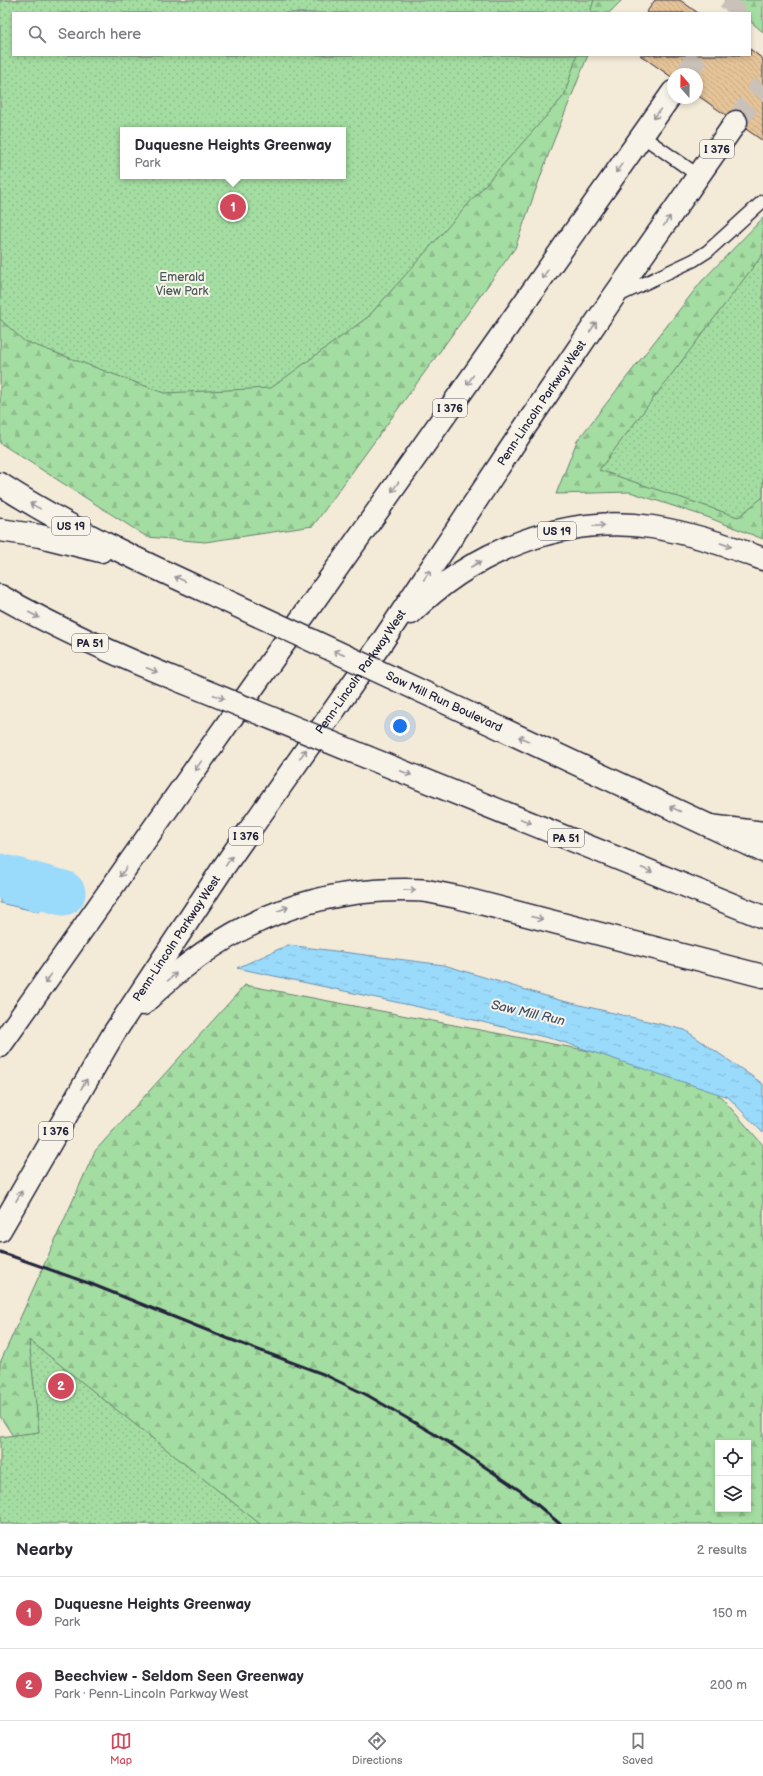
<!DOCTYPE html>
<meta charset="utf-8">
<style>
body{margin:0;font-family:"Balsamiq Sans",sans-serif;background:#f7f7f7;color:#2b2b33}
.controls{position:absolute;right:12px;bottom:12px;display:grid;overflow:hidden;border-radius:0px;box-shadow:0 2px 6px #0003}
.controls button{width:36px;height:36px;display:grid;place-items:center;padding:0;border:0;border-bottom:1px solid #e1e1e2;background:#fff;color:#2b2b33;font:20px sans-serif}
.compass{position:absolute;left:667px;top:68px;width:36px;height:36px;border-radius:50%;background:#fff;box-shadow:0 2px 6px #0003;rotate:340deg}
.you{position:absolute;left:400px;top:726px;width:14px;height:14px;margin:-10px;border:3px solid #fff;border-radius:50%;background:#1a73e8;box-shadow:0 0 0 6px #1a73e833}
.badge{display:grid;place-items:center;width:26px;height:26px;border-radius:50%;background:#d1495b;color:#fff;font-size:13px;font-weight:700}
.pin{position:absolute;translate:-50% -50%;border:2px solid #fff;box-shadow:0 1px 4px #0006}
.popup{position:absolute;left:120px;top:127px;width:226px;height:52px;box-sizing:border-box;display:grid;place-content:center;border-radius:0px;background:#fff;filter:drop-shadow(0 1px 3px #0005);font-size:13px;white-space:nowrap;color:#7c7c81}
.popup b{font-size:15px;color:#2b2b33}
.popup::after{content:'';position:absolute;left:50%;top:100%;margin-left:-8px;border:8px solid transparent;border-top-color:#fff}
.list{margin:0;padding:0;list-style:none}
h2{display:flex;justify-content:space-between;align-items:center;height:52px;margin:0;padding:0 16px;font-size:17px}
h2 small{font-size:13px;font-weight:400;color:#7c7c81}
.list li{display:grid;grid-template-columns:26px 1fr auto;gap:12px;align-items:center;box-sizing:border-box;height:72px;padding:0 16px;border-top:1px solid #e1e1e2}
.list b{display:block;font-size:15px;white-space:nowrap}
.list p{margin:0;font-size:13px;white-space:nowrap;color:#7c7c81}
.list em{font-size:13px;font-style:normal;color:#7c7c81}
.icon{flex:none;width:22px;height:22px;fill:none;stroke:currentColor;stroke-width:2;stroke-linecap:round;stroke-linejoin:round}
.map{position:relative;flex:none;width:763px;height:1524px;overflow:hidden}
.search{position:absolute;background:#fff;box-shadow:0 2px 6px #0003;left:12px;right:12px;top:12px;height:44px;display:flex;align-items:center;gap:10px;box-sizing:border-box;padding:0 14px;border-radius:0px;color:#7c7c81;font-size:15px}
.sheet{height:196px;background:#fff}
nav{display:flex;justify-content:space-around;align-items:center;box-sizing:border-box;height:56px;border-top:1px solid #e1e1e2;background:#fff;font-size:11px;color:#7c7c81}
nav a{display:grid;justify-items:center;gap:2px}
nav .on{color:#d1495b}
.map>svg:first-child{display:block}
.forest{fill:url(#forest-firs);stroke:#63806e;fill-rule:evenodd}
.park{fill:url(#park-dots);stroke:#63806e;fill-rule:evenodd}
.water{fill:url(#water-ripples);stroke:#6a90ae}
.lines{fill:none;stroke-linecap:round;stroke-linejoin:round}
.river{stroke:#9adafb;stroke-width:45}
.building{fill:url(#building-back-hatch);stroke:#22223b}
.motorway-tunnel{stroke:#cac2b9;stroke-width:22;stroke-dasharray:22 11;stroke-linecap:butt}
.service-casing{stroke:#22223b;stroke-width:15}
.trunk-casing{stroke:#22223b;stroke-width:25}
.motorway-casing{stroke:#22223b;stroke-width:25}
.service{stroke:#f7f3e8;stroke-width:12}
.trunk{stroke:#f7f3e8;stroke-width:22}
.motorway{stroke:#f7f3e8;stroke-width:22}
.rail{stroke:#22223b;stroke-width:3}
.trunk-bridge-casing{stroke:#22223b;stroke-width:25;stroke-linecap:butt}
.trunk-bridge{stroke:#f7f3e8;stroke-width:22}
.oneway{stroke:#97959a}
.labels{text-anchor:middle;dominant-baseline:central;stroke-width:4;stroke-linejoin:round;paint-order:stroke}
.shield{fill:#f7f3e8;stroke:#62616f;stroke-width:1}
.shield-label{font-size:11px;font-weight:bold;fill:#22223b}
.park-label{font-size:12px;fill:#495a5a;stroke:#f7f3e8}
.street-label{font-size:12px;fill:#22223b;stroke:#f7f3e8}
.water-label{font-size:13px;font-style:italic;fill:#40506b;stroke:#f7f3e8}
</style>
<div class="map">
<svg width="763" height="1524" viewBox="0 0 763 1524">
<defs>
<pattern id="forest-firs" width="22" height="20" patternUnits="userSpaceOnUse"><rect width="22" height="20" fill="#a4dda1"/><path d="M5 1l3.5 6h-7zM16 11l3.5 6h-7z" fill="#8dbd8c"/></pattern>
<pattern id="park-dots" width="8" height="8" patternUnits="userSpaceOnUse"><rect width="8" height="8" fill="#a4dda1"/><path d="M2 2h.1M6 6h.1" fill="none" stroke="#8dbd8c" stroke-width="1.8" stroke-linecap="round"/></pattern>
<pattern id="water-ripples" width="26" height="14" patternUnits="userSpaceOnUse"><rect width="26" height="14" fill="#9adafb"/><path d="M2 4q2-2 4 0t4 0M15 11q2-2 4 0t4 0" fill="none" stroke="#84bbd8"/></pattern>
<pattern id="building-back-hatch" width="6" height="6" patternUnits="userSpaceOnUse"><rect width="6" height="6" fill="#e6c498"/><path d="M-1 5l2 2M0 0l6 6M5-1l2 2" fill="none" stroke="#c5a884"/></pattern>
</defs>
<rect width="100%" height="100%" fill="#f4ead8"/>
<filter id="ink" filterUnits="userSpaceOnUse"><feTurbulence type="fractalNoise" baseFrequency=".025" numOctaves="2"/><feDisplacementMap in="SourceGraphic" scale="8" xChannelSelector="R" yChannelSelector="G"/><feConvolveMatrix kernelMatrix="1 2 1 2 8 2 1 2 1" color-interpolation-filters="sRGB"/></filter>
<g filter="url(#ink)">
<!-- forest -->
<g class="forest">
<path d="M0 0H622L609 13H13V55H588L550 150 515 248 313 526 205 542 147 537 0 443ZM123 130H343V176H123Z"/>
<path d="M724 0H763V32L750 21V13H740Z"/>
<path d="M763 218V539L707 517 630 492 556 494 577 441 701 282Z"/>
<path d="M245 985 699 1072 763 1145V1524H70L0 1416V1363L95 1151ZM718 1443H748V1509H718Z"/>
</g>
<!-- park -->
<g class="park">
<path d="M0 0H594L590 13H13V55H577L564 96 368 317 271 388 164 393 24 341 0 319ZM123 130H343V176H123Z"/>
<path d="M763 254V497L738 517 599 470Z"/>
<path d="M29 1340 260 1524H0V1437L39 1432Z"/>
</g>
<!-- water -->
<g class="water">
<path d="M0 854 58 873 38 912 0 903Z"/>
<path d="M288 945 444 965 559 1000 685 1030 763 1084V1133L728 1097 557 1040 428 1009 237 968Z"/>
</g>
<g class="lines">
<!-- river -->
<path class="river" d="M0 876 63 893"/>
</g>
<!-- building -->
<g class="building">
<path d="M655 0H680L698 13H646Z"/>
<path d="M750 49 763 59V141L697 95V74H673V78L640 55H750Z"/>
</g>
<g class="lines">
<!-- motorway-tunnel -->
<g class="motorway-tunnel">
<path d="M729 13 738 0"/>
<path d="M686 74 699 55"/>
<path d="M736 122 763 84"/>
</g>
<defs>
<g id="service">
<path d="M642 136 699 176"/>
<path d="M618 296 694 260 708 251 763 201"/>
</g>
<g id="trunk">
<path d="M0 484C68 528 142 562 216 596"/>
<path d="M0 530 40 536 101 551"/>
<path d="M0 596C59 629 120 657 183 682"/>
<path d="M438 699 763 851"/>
<path d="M369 758 763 917"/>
</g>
<g id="motorway">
<path d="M411 613C473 551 564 514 652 527 690 533 727 545 763 559"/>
<path d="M710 826 763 833"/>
<path d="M143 1004C208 939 283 897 375 891 392 890 410 889 427 891 437 893 447 895 457 897L763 976"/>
<path d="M0 1046 673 92"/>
<path id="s1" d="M0 1230 114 1033 223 868 382 642 523 430 612 299 736 122"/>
</g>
</defs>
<!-- service casing -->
<use href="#service" class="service-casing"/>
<!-- trunk casing -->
<use href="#trunk" class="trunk-casing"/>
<!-- motorway casing -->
<use href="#motorway" class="motorway-casing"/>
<!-- service -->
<use href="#service" class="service"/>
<!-- trunk -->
<use href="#trunk" class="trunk"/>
<!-- motorway -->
<use href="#motorway" class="motorway"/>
<!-- rail -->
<path class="rail" d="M0 1252 91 1284 229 1339 323 1374 367 1395 448 1442 522 1492 560 1524"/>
<defs>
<g id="trunk-bridge">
<path d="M216 596 438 699"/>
<path d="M183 682 369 758"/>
</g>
</defs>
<!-- trunk-bridge casing -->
<use href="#trunk-bridge" class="trunk-bridge-casing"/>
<!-- trunk-bridge -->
<use href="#trunk-bridge" class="trunk-bridge"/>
</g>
<!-- one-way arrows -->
<defs><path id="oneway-shaft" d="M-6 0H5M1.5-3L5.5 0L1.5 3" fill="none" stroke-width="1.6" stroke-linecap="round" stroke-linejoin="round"/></defs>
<g class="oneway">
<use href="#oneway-shaft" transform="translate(657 114) rotate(125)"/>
<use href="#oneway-shaft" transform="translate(619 168) rotate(125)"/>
<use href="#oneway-shaft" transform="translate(667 221) rotate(-55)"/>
<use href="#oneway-shaft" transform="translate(545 274) rotate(125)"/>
<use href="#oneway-shaft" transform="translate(593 327) rotate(-56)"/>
<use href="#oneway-shaft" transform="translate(470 380) rotate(125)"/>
<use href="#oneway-shaft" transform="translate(395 487) rotate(125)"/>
<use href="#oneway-shaft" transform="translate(35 506) rotate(-151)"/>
<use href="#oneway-shaft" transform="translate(599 526) rotate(-3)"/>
<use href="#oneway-shaft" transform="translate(726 545) rotate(19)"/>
<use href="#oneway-shaft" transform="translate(476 564) rotate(-30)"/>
<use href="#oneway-shaft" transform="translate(427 575) rotate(-56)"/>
<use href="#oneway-shaft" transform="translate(180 579) rotate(-155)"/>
<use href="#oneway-shaft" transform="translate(34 615) rotate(27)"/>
<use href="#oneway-shaft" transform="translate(339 653) rotate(-155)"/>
<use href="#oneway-shaft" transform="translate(152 670) rotate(22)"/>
<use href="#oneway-shaft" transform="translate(219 697) rotate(22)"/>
<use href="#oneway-shaft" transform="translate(524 739) rotate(-155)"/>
<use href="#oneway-shaft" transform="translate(303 754) rotate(-55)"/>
<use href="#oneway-shaft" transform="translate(198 766) rotate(125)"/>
<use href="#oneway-shaft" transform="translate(406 773) rotate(22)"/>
<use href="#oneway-shaft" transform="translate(675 809) rotate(-155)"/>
<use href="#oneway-shaft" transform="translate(526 821) rotate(22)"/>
<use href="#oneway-shaft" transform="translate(229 861) rotate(-55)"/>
<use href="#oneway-shaft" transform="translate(647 870) rotate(22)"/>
<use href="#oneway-shaft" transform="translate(123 872) rotate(125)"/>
<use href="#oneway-shaft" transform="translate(410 890) rotate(2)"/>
<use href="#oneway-shaft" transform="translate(283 909) rotate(-21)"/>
<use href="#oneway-shaft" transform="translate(537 918) rotate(14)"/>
<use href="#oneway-shaft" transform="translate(172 977) rotate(-42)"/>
<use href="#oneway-shaft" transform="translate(48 979) rotate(125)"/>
<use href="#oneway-shaft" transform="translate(84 1084) rotate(-59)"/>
<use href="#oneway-shaft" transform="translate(19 1196) rotate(-60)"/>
</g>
</g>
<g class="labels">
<!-- shield labels -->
<g class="shield">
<rect x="700" y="140" width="34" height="18" rx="3"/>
<rect x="433" y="399" width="34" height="18" rx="3"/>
<rect x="52" y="517" width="38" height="18" rx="3"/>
<rect x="538" y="522" width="38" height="18" rx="3"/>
<rect x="72" y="634" width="36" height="18" rx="3"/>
<rect x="229" y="827" width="34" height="18" rx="3"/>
<rect x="548" y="829" width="36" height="18" rx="3"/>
<rect x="39" y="1122" width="34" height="18" rx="3"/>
</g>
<g class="shield-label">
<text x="717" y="149">I 376</text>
<text x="450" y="408">I 376</text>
<text x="71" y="526">US 19</text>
<text x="557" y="531">US 19</text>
<text x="90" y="643">PA 51</text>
<text x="246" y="836">I 376</text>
<text x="566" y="838">PA 51</text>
<text x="56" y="1131">I 376</text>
</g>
<!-- park labels -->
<g class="park-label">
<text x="182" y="277">Emerald<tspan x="182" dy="14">View Park</tspan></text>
</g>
<!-- street labels -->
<g class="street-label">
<text stroke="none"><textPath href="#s1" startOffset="989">Penn-Lincoln Parkway West</textPath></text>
<text stroke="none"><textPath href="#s1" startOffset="665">Penn-Lincoln Parkway West</textPath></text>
<text transform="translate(444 702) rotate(25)">Saw Mill Run Boulevard</text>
<text stroke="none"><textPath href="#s1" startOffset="341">Penn-Lincoln Parkway West</textPath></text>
</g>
<!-- water labels -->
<g class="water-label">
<text transform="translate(528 1013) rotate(13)">Saw Mill Run</text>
</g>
</g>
</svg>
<div class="controls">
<button><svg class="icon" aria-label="locate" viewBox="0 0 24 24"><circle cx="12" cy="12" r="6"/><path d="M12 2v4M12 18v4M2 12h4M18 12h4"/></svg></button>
<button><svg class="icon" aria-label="layers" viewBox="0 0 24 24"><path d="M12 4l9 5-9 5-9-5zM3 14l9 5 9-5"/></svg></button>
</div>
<svg class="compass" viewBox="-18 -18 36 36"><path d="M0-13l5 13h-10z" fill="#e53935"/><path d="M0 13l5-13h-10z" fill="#7c7c81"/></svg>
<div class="you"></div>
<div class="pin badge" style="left:233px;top:207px">1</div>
<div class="popup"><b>Duquesne Heights Greenway</b>Park</div>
<div class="pin badge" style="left:61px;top:1386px">2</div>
<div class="search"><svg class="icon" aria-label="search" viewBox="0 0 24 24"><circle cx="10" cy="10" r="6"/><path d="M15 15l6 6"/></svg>Search here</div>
</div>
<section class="sheet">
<h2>Nearby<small>2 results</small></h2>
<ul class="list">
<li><span class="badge">1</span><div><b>Duquesne Heights Greenway</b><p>Park</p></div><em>150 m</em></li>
<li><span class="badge">2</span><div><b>Beechview - Seldom Seen Greenway</b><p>Park · Penn-Lincoln Parkway West</p></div><em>200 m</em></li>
</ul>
</section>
<nav>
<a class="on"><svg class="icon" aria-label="map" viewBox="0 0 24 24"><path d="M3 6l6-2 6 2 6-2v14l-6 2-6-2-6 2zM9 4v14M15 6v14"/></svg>Map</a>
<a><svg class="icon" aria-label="directions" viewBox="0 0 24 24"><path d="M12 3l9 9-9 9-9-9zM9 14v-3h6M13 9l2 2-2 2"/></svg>Directions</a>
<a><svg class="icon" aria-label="saved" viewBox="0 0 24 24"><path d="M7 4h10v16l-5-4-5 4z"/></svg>Saved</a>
</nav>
